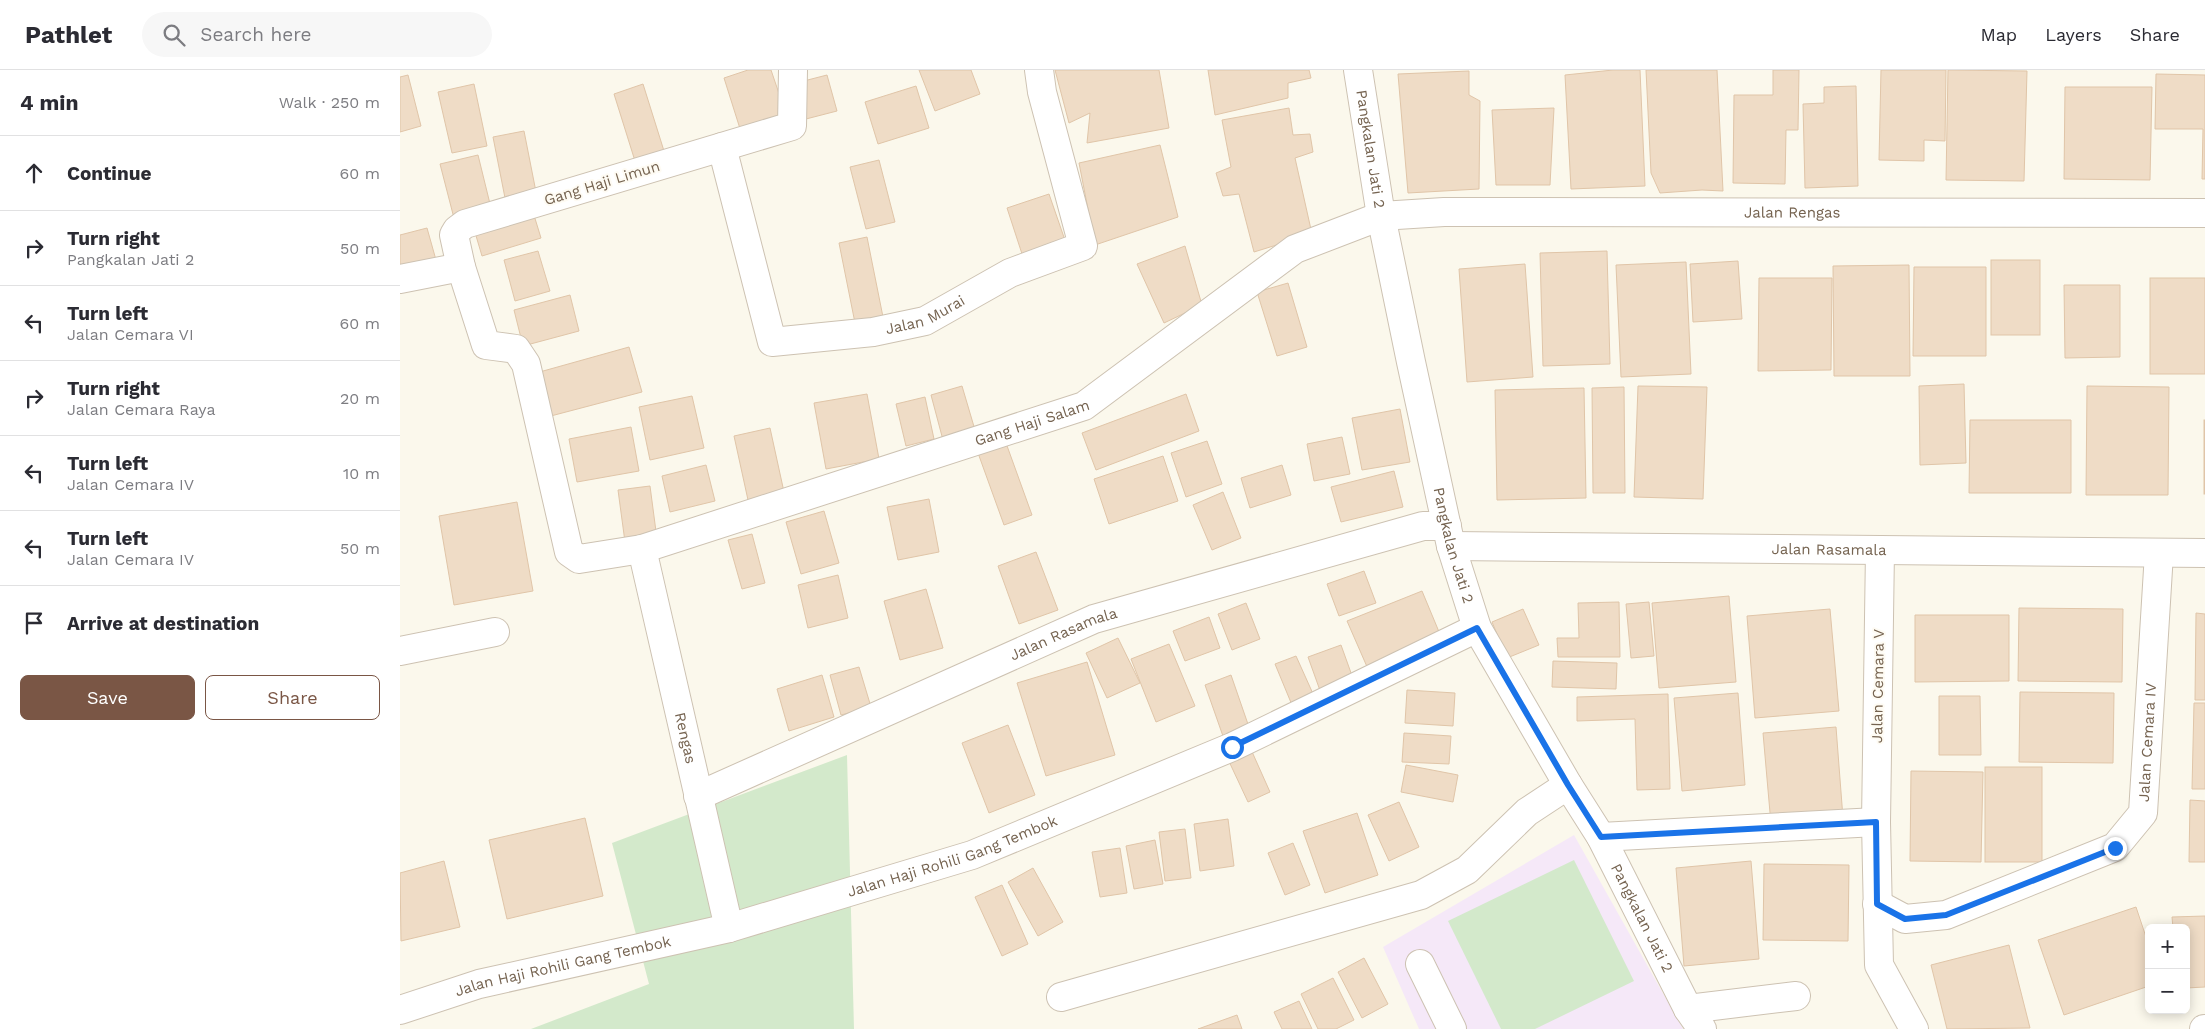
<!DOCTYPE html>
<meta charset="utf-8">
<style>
body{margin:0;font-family:"Work Sans",sans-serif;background:#f7f7f7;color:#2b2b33}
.controls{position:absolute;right:15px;bottom:15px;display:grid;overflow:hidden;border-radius:8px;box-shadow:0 2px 12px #0003}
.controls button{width:45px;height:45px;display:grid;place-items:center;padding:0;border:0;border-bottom:1px solid #e1e1e2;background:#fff;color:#2b2b33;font:25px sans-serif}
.stop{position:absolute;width:15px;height:15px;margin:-11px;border:4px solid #1a73e8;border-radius:50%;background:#fff}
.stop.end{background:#1a73e8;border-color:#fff;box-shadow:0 1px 5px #0008}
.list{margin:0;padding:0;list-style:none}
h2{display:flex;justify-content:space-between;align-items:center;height:65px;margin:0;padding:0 20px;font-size:21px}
h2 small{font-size:16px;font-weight:400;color:#7c7c81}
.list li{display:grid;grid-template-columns:32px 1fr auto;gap:15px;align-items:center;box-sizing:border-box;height:75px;padding:0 20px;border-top:1px solid #e1e1e2}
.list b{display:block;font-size:19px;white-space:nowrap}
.list p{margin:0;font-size:16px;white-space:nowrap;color:#7c7c81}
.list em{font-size:16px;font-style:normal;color:#7c7c81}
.actions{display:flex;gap:10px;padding:15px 20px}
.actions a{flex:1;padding:11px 0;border:1px solid #7a5645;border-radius:8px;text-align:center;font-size:18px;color:#7a5645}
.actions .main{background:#7a5645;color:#fff}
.icon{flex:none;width:28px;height:28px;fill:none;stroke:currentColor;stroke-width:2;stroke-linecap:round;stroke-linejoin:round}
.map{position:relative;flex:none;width:1805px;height:959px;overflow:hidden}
header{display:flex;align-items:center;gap:30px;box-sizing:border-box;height:70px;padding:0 25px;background:#fff;border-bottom:1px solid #e1e1e2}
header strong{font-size:24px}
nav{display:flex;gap:28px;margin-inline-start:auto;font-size:18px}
.search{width:350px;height:45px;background:#f7f7f7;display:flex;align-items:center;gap:12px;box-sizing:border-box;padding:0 18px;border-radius:28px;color:#7c7c81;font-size:19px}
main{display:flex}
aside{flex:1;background:#fff}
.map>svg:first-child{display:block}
.education{fill:#f5e8f8}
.green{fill:#d3e9cb}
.building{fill:#efdcc6;stroke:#e0c5a8}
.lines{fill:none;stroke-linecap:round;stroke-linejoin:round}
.minor-casing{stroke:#cdc2b2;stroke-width:30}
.minor{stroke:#fff;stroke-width:28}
.route{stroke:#1a73e8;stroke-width:6}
.labels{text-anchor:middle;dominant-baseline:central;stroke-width:4;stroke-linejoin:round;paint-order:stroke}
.street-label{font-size:15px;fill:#756350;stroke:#fefbf3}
</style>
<header>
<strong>Pathlet</strong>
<div class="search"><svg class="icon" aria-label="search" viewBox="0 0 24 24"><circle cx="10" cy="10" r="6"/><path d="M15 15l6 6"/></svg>Search here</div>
<nav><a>Map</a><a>Layers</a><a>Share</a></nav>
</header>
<main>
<aside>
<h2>4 min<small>Walk · 250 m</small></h2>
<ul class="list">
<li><svg class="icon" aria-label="ahead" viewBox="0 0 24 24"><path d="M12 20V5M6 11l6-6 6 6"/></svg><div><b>Continue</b></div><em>60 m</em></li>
<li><svg class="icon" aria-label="right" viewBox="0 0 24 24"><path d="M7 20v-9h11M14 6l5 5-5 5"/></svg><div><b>Turn right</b><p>Pangkalan Jati 2</p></div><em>50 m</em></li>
<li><svg class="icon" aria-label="left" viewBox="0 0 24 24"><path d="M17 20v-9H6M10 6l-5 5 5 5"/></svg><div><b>Turn left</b><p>Jalan Cemara VI</p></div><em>60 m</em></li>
<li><svg class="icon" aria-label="right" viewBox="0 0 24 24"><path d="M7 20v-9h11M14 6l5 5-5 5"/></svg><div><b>Turn right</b><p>Jalan Cemara Raya</p></div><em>20 m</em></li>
<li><svg class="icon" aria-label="left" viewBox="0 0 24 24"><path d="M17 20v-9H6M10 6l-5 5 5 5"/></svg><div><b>Turn left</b><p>Jalan Cemara IV</p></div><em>10 m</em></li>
<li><svg class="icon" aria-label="left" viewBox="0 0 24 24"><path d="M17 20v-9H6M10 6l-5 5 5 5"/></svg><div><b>Turn left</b><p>Jalan Cemara IV</p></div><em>50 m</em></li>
<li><svg class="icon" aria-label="arrive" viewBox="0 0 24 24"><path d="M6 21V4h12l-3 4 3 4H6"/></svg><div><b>Arrive at destination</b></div></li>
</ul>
<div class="actions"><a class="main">Save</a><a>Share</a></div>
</aside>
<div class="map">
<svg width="1805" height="959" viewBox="0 0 1805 959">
<rect width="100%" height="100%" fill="#fbf8ec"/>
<!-- education -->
<path class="education" d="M1174 765 1283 959H1019L983 877Z"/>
<!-- green -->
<g class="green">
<path d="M447 685 454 959H131L249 914 212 773Z"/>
<path d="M1174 790 1234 911 1135 959H1101L1048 851Z"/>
</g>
<!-- building -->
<g class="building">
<path d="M348 0H371L388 50 342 65 324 8Z"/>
<path d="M519 0H571L580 24 535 41Z"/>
<path d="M655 0H759L769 58 687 73 690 43 669 53Z"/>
<path d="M808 0H909L911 8 888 13V28L815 45Z"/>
<path d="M1213 0H1240L1245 116 1171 119 1165 5Z"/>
<path d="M1246 0H1317L1323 121 1302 120 1260 123 1251 103Z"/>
<path d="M1373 0H1399L1398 60H1386L1385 114 1333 113 1334 25H1373Z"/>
<path d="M1481 0H1546L1545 71 1524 70V91L1479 90Z"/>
<path d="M1548 0 1627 1 1624 111 1546 110Z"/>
<path d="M1069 1V25L1080 31 1079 119 1008 123 998 4Z"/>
<path d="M1756 4 1805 5V109H1802L1803 59H1755Z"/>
<path d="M8 5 21 56 0 62V7Z"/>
<path d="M427 5 437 41 406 49 396 13Z"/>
<path d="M74 14 87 76 52 83 38 22Z"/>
<path d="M243 14 264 81 235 91 214 24Z"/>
<path d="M516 16 529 58 478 74 465 32Z"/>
<path d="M1456 16 1458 116 1405 118 1403 34 1424 33V17Z"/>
<path d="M1665 17H1752L1750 110 1664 109Z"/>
<path d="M889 38 893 65 910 64 913 82 895 88 912 164 854 182 839 124 823 126 816 103 831 97 822 50Z"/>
<path d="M1154 38 1150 115H1096L1092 40Z"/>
<path d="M124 61 137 127 106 133 93 67Z"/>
<path d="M760 75 778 147 695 175 679 93Z"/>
<path d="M78 85 92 142 55 152 40 94Z"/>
<path d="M479 90 495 152 466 159 450 97Z"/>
<path d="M649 124 667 176 624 190 607 138Z"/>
<path d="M133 142 141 168 82 186 74 159Z"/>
<path d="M27 158 36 190 0 200V165Z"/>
<path d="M467 167 483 247 455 253 439 173Z"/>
<path d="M785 176 802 235 764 253 737 194Z"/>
<path d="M138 181 150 221 115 231 104 190Z"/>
<path d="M1207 181 1210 294 1143 296 1140 183Z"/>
<rect x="1591" y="190" width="49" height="75"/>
<path d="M1338 191 1342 249 1293 252 1290 194Z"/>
<path d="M1286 192 1291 304 1221 307 1216 195Z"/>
<path d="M1125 194 1133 307 1067 312 1059 199Z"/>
<path d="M1509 195 1510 306H1434L1433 196Z"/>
<path d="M1514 197H1586V286H1513Z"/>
<path d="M1359 208H1432L1431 300 1358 301Z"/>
<rect x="1750" y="208" width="55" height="96"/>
<path d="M888 213 907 277 877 286 857 222Z"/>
<path d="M1664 215H1720V287L1665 288Z"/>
<path d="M170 225 179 261 123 276 114 240Z"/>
<path d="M229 277 242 322 147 347 136 303Z"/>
<path d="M1564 314 1566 393 1520 395 1519 316Z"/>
<path d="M562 316 575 360 543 370 531 325Z"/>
<path d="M1238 316 1307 317 1303 429 1234 427Z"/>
<path d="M1687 316 1769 317 1768 425H1686Z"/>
<path d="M1224 317 1225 423H1193L1192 318Z"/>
<path d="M1184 318 1186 428 1097 430 1095 320Z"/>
<path d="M467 324 479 389 426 399 414 333Z"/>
<path d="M786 324 799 361 696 400 682 363Z"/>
<path d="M292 326 304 378 250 390 239 337Z"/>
<path d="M525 327 534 369 506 376 496 334Z"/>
<path d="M1000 339 1010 392 962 400 952 348Z"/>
<path d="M1570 350H1671V423H1569Z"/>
<rect x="1804" y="350" width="1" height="74"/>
<path d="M231 357 239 401 177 412 169 369Z"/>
<path d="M370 358 384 422 348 430 334 366Z"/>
<path d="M942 367 950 404 914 411 907 374Z"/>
<path d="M807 371 822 414 786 427 771 383Z"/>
<path d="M606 373 632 445 604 455 578 383Z"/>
<path d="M763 386 778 431 709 454 694 409Z"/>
<path d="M306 395 315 431 270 442 262 406Z"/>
<path d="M882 395 891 425 850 438 841 408Z"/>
<path d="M994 401 1003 437 941 452 931 417Z"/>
<path d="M250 416 257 469 225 472 218 420Z"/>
<path d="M823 422 841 468 812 480 793 435Z"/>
<path d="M529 429 539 482 498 490 487 437Z"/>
<path d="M117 432 133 521 54 535 39 446Z"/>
<path d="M424 441 439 493 401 504 386 452Z"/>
<path d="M352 464 365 513 342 519 328 470Z"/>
<path d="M636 482 658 540 619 554 598 496Z"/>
<path d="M964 501 976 533 939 546 927 514Z"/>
<path d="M438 505 448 548 408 558 398 515Z"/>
<path d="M526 519 543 578 500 590 484 531Z"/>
<path d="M1022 521 1042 569 968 599 947 551Z"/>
<path d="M1329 526 1336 612 1259 618 1252 533Z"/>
<path d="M1219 532 1220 587H1158L1157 568H1179L1178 533Z"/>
<path d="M1249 532 1254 586 1231 588 1226 534Z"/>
<path d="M846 533 860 569 832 580 818 544Z"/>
<path d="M1619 538 1723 539 1722 612 1618 611Z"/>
<path d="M1123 539 1139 575 1107 588 1092 552Z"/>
<path d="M1430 539 1439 641 1355 648 1347 546Z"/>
<path d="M1796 543 1805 544V630H1795Z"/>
<path d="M1515 545H1609V611L1515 612Z"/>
<path d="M809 547 820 578 785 591 773 561Z"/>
<path d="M718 568 740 613 707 628 686 583Z"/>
<path d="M769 574 795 636 756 652 731 589Z"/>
<path d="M941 575 955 614 922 626 908 587Z"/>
<path d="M896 586 914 626 892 635 875 594Z"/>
<path d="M1153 591 1217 593 1216 619 1152 617Z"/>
<path d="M687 592 715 685 646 706 617 613Z"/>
<path d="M459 597 471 637 441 645 430 605Z"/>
<path d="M422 605 434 647 389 661 377 619Z"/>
<path d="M831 605 850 660 824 669 805 615Z"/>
<path d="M1007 620 1055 623 1053 656 1005 653Z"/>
<path d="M1620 622 1714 623 1713 693 1619 692Z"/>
<path d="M1338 623 1345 715 1282 721 1274 628Z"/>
<path d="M1268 624 1270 719 1237 720 1235 649 1177 651V627Z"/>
<path d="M1539 626H1580L1581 685H1539Z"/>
<path d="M1794 633H1805V719H1792Z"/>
<path d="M608 655 635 725 589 743 562 673Z"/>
<path d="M1436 657 1443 748 1371 754 1363 663Z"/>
<path d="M1004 663 1051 666 1049 694 1002 692Z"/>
<path d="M849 675 870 722 848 732 826 685Z"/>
<path d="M1006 695 1058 705 1053 732 1001 722Z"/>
<rect x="1585" y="697" width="57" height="95"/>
<path d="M1511 701 1583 702 1581 792 1510 791Z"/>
<path d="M1790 730 1805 731V792H1789Z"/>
<path d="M999 732 1019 777 989 791 968 745Z"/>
<path d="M957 743 978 805 925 823 903 761Z"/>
<path d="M185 748 203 826 107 849 89 770Z"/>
<path d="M828 749 834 796 800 801 794 754Z"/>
<path d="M785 759 791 808 765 811 759 762Z"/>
<path d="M755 770 763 814 734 819 726 776Z"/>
<path d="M893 773 910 815 885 825 868 783Z"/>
<path d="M720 778 727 823 700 827 692 782Z"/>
<path d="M44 791 60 857 1 871 0 803Z"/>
<path d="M1351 791 1359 889 1284 896 1276 798Z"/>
<path d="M1364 794 1449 795 1448 871 1363 870Z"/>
<path d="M633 798 663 852 638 866 608 812Z"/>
<path d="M602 815 628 874 602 886 575 827Z"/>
<path d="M1736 837 1749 876V916L1664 945 1638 870Z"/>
<path d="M1805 846V917L1786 918V858H1773L1772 847Z"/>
<path d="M1609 875 1630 958 1547 959 1531 895Z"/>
<path d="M964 888 988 934 962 948 938 902Z"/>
<path d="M933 908 954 950 936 959H918L901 924Z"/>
<path d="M899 931 912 959H882L874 942Z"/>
<path d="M837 945 842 959H798Z"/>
</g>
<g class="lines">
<defs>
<g id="minor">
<path id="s1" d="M393 0 392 56 65 154 57 160 54 165 61 197 86 275 116 279 126 294 169 482 179 489 242 479 684 336 895 179 981 146 1044 142 1805 143"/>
<path id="s2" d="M958 0 981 146 1011 292 1051 476 1077 558 1168 715 1201 767 1288 939 1302 959"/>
<path id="s3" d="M322 77 372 272 473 262 525 251 610 203 683 176 642 22 639 0"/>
<path d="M0 209 61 197"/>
<path id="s4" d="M1051 476 1805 483"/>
<path id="s5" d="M242 479 329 858"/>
<path d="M1480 480 1476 752 1479 895 1514 959"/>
<path d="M0 581 95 562"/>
<path id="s6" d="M298 726 694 549 1023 456H1047"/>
<path d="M1201 767 1476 752"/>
<path id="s7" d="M1477 834 1505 849 1546 845 1715 777 1743 743 1759 483"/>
<path d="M1020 894 1052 959"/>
<path d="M661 927 1021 825 1067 800 1127 742 1168 715"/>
<path d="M1288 939 1396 926"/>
<path id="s8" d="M0 940 79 914 329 858 572 785 832 677 1077 558"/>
<path d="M1804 959H1805"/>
</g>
</defs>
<!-- minor casing -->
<use href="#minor" class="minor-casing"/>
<!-- minor -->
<use href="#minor" class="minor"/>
</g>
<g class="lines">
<!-- route -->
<path class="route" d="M832 677 1077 558 1168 715 1201 767 1476 752 1477 834 1505 849 1546 845 1715 778"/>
</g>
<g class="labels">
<!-- street labels -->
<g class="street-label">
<text stroke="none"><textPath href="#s2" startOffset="80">Pangkalan Jati 2</textPath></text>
<text transform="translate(202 113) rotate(-17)">Gang Haji Limun</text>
<text stroke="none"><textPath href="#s1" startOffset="2076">Jalan Rengas</textPath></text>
<text stroke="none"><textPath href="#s3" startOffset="358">Jalan Murai</textPath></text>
<text stroke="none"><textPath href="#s1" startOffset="1255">Gang Haji Salam</textPath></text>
<text stroke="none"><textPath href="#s2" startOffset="485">Pangkalan Jati 2</textPath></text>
<text stroke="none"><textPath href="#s4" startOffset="378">Jalan Rasamala</textPath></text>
<text stroke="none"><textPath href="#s6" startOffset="400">Jalan Rasamala</textPath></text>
<text transform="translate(1478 616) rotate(-89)">Jalan Cemara V</text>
<text stroke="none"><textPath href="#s5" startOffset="194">Rengas</textPath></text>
<text stroke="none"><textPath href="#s7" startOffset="370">Jalan Cemara IV</textPath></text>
<text stroke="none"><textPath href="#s8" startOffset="574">Jalan Haji Rohili Gang Tembok</textPath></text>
<text stroke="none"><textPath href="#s2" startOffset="905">Pangkalan Jati 2</textPath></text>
<text stroke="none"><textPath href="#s8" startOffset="169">Jalan Haji Rohili Gang Tembok</textPath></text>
</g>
</g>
</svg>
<div class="controls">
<button>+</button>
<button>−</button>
</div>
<div class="stop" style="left:832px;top:677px"></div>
<div class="stop end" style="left:1715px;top:778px"></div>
</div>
</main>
